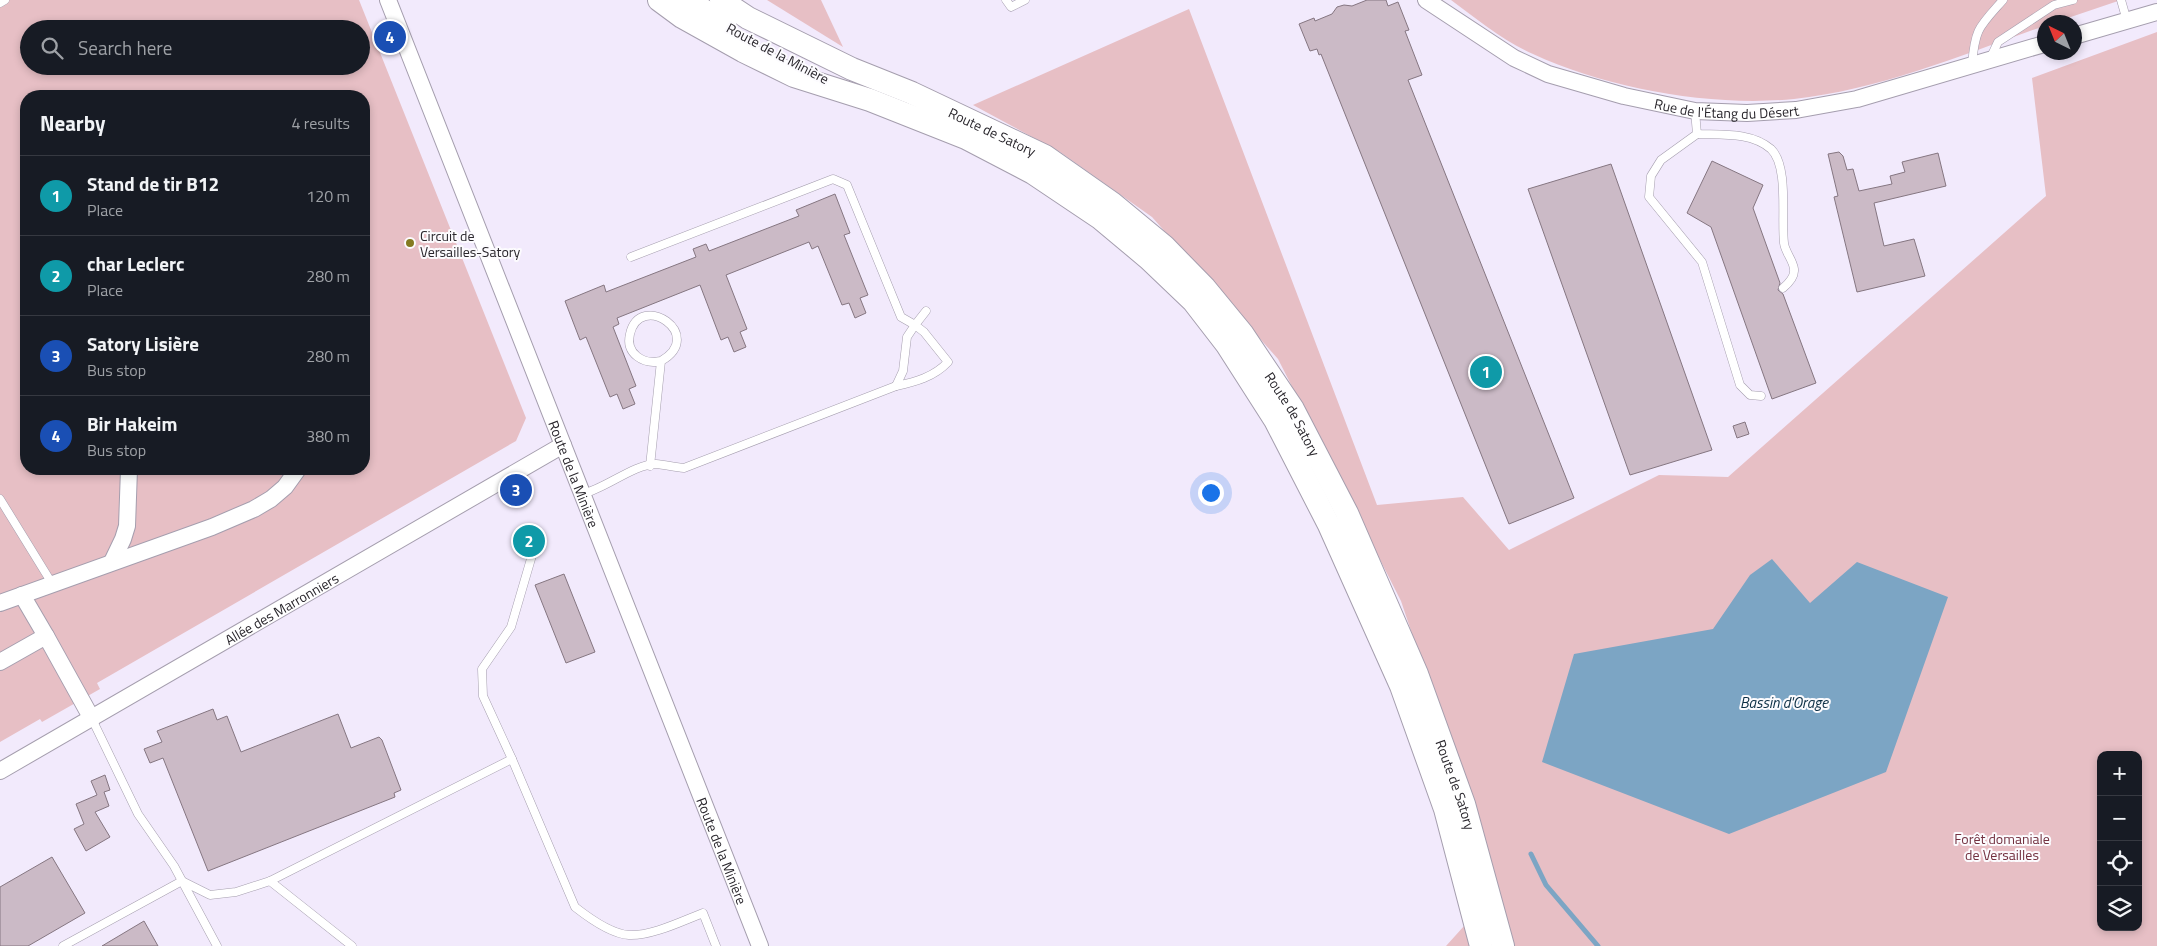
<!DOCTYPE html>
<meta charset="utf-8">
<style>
body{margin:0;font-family:"Titillium Web",sans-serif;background:#20242c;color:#f1f3f6}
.controls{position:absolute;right:15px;bottom:15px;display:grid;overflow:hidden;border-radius:10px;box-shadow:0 2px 8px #0003}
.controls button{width:45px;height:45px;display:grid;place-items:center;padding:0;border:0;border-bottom:1px solid #363941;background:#171b24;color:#f1f3f6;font:25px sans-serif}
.compass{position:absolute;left:2037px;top:15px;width:45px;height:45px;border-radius:50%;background:#171b24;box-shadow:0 2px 8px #0003;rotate:317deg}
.you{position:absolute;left:1210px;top:492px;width:18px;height:18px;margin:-12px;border:4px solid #fff;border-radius:50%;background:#1a73e8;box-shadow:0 0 0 8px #1a73e833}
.badge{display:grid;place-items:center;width:32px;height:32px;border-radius:50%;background:#2563eb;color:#fff;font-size:16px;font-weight:700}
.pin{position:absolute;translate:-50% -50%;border:2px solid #fff;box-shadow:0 1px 5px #0006}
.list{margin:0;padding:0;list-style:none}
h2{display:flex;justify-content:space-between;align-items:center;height:65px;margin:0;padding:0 20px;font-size:21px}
h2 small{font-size:16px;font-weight:400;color:#9ea1a6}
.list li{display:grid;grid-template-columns:32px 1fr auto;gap:15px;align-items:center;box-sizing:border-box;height:80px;padding:0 20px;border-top:1px solid #363941}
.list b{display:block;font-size:19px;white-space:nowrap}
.list p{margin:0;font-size:16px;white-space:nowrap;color:#9ea1a6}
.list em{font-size:16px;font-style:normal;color:#9ea1a6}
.icon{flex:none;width:28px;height:28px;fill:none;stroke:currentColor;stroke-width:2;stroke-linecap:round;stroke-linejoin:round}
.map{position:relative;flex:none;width:2157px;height:946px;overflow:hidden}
.search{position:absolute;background:#171b24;box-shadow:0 2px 8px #0003;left:20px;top:20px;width:350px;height:55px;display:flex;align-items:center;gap:12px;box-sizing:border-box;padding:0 18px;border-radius:28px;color:#9ea1a6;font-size:19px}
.panel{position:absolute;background:#171b24;box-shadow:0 2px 8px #0003;left:20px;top:90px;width:350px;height:385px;border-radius:20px}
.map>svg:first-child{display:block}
.green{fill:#e7bfc5;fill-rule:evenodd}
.water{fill:#7ca5c4}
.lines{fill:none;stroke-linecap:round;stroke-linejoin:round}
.stream{stroke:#7ca5c4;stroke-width:5}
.building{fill:#cbbac6;stroke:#857681}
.lane-casing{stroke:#a59eae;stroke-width:9}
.street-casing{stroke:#a59eae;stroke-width:18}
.secondary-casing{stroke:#a59eae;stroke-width:24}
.lane{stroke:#fff;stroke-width:8}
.street{stroke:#fff;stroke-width:16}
.secondary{stroke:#fff;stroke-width:22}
.poi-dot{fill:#847a20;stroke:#fcfbfe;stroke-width:2}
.labels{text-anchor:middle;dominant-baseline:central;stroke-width:4;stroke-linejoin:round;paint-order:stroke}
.street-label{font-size:14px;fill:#29262c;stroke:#fcfbfe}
.poi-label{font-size:14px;fill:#29262c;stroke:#fcfbfe;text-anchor:start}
.park-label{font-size:14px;fill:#733140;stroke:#fcfbfe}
.water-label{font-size:15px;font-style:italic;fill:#0a2d43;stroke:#fcfbfe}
</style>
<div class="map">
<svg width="2157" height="946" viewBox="0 0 2157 946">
<rect width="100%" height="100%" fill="#f2eafc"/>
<!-- green -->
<g class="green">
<path d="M0 0H359L526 418 516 441 97 683 100 689 42 722 40 719 0 742ZM29 29H361V66H29ZM26 96H364V469H26Z"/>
<path d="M767 0H821L843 47Z"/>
<path d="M1451 0H2121L2056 22H2044V26C1965 54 1879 90 1794 99 1711 107 1609 89 1533 54 1503 41 1477 19 1451 0Z"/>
<path d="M1189 9 1377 505 1463 497 1509 550 1659 475 1728 477 2046 196 2032 78 2157 32V946H1446L1492 895 1446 735 1401 601 1278 359 1152 217 1060 152 973 105ZM2101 755H2138V927H2101Z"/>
</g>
<!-- water -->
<path class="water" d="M1772 559 1810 603 1857 562 1948 597 1886 772 1729 834 1542 762 1574 654 1713 629 1750 575Z"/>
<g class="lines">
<!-- stream -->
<path class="stream" d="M1531 854 1546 885 1598 946"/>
</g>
<!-- building -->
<g class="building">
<path d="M1367 0H1386L1388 6 1398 2 1409 30 1405 31 1422 75 1408 80 1574 498 1509 524 1321 54 1319 55 1317 49 1310 51 1299 24 1314 18 1315 21 1332 14 1337 7 1344 5 1352 6Z"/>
<path d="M1839 152 1843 156 1847 170 1853 169 1859 191 1892 184 1890 176 1905 172 1902 162 1938 153 1946 186 1874 203 1884 246 1914 239 1925 276 1857 292 1834 197 1838 196 1828 154Z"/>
<path d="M1712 161 1763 185 1753 208 1780 283 1778 290 1783 294 1816 383 1772 399 1711 227 1687 213Z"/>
<path d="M1611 164 1712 450 1630 475 1528 189Z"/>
<path d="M835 194 850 233 844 235 868 295 860 298 866 313 855 318 849 303 842 305 818 246 812 249 809 242 726 275 747 329 740 332 746 347 734 352 728 337 721 340 700 285 617 318 619 324 613 327 636 386 629 389 635 404 623 409 617 394 610 397 586 337 580 340 565 301 604 285 606 292 696 257 693 249 706 244 709 251 799 216 796 210Z"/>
<path d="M1745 422 1749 434 1737 438 1733 426Z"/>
<path d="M564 574 595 652 566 663 535 585Z"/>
<path d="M213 709 217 720 227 716 241 752 338 714 351 748 379 737 382 740 401 790 394 793 395 797 208 871 163 758 150 763 144 749 162 742 157 731Z"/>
<path d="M105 775 110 790 104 792 109 806 95 812 110 837 86 851 74 829 84 824 76 804 97 795 91 781Z"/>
<path d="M52 857 85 913 28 946H0V887Z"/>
<path d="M144 921 158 946H102Z"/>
</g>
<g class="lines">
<defs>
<g id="lane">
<path d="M1006 0 1011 7 1025 0"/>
<path d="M2121 0 2127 21"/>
<path d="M0 3 5 0"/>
<path d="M1990 59 1998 42 2054 5 2073 0"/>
<path d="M1972 65C1975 28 1979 27 2003 0"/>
<path d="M1695 111 1697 134 1661 160 1651 176 1649 197 1702 262 1740 385 1750 395 1761 396"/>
<path d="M1697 134C1722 135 1751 132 1771 149 1789 166 1781 219 1784 243 1785 252 1793 260 1794 269 1795 277 1789 283 1783 288"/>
<path d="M631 257 833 179 847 185 901 317 915 325 907 337 903 371 896 386C915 382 934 377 948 362L924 332 915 325 926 311"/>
<path d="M650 466 661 361C644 365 625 354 630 334 640 290 707 335 661 361"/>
<path d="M582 494C605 489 634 464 656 464 665 465 675 467 684 468L896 386"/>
<path d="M0 499 53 585"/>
<path d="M92 719 138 814 174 866 217 946"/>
<path d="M512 759 483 696 482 669 511 627 533 552"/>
<path d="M270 881 352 946"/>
<path d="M63 946 182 881 210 895 236 892 270 881 512 759 575 907C589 918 611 934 629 935 652 936 682 921 703 913L716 946"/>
</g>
<g id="street">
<path id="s1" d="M388 0 760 946"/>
<path id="s2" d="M1426 0 1514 58 1548 74 1624 96 1695 111 1747 113 1796 110 1857 99 2044 44"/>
<path d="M2074 36 2157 12"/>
<path d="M112 562 123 539 127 526 129 469"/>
<path d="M22 595 46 636"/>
<path d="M0 603 212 527 254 509 271 499 285 487 298 469"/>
<path d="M0 662 46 636 92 719"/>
<path id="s3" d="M0 771 563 445"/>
</g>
<g id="secondary">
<path d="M659 0 682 17 743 51 794 76 870 100 966 138 1033 173 1100 218 1149 259 1193 301 1227 345 1275 420 1329 525 1401 686 1445 809 1481 946"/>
<path d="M688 0 725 24"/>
<path id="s4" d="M721 0 748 18 852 69 912 93 1045 156 1112 203 1164 246 1205 288 1242 333 1293 409 1347 513 1417 674 1464 804 1503 946"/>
</g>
</defs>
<!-- lane casing -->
<use href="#lane" class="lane-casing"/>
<!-- street casing -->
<use href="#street" class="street-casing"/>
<!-- secondary casing -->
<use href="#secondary" class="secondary-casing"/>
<!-- lane -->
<use href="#lane" class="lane"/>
<!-- street -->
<use href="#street" class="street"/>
<!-- secondary -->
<use href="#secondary" class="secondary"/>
</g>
<!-- markers -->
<circle class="poi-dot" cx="410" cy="243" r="5"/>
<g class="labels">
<!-- street labels -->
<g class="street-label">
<text transform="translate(778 53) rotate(28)">Route de la Minière</text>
<text stroke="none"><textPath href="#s2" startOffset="326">Rue de l'Étang du Désert</textPath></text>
<text stroke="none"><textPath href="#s4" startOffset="302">Route de Satory</textPath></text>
<text stroke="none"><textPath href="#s4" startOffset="722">Route de Satory</textPath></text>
<text stroke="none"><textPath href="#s1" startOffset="509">Route de la Minière</textPath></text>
<text stroke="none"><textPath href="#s3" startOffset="325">Allée des Marronniers</textPath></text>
<text stroke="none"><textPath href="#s4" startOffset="1128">Route de Satory</textPath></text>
<text stroke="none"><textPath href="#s1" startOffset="914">Route de la Minière</textPath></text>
</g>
<!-- poi labels -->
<g class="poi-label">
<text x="420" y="235">Circuit de<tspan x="420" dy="16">Versailles-Satory</tspan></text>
</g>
<!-- park labels -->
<g class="park-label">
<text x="2002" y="838">Forêt domaniale<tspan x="2002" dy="16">de Versailles</tspan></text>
</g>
<!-- water labels -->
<g class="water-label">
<text x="1784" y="702">Bassin d'Orage</text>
</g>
</g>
</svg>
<div class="controls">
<button>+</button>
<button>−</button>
<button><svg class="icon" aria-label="locate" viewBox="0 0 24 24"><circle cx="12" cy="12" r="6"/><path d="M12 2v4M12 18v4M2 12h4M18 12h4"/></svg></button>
<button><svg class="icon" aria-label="layers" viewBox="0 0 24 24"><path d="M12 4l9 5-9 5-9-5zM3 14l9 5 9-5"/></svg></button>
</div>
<svg class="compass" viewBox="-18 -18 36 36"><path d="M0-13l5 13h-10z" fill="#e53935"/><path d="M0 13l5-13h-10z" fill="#9ea1a6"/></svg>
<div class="you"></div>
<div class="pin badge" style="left:1486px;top:372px;background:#0f9aa8">1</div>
<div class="pin badge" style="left:529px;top:541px;background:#0f9aa8">2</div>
<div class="pin badge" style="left:516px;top:490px;background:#1a4fb4">3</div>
<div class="pin badge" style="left:390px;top:37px;background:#1a4fb4">4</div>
<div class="search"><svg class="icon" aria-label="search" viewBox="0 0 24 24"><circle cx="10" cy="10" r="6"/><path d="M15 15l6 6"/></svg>Search here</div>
<section class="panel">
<h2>Nearby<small>4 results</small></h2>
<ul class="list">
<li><span class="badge" style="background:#0f9aa8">1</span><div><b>Stand de tir B12</b><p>Place</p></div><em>120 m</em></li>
<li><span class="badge" style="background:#0f9aa8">2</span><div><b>char Leclerc</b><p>Place</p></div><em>280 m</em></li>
<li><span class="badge" style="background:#1a4fb4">3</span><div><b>Satory Lisière</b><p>Bus stop</p></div><em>280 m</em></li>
<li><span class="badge" style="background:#1a4fb4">4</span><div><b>Bir Hakeim</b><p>Bus stop</p></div><em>380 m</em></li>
</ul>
</section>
</div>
